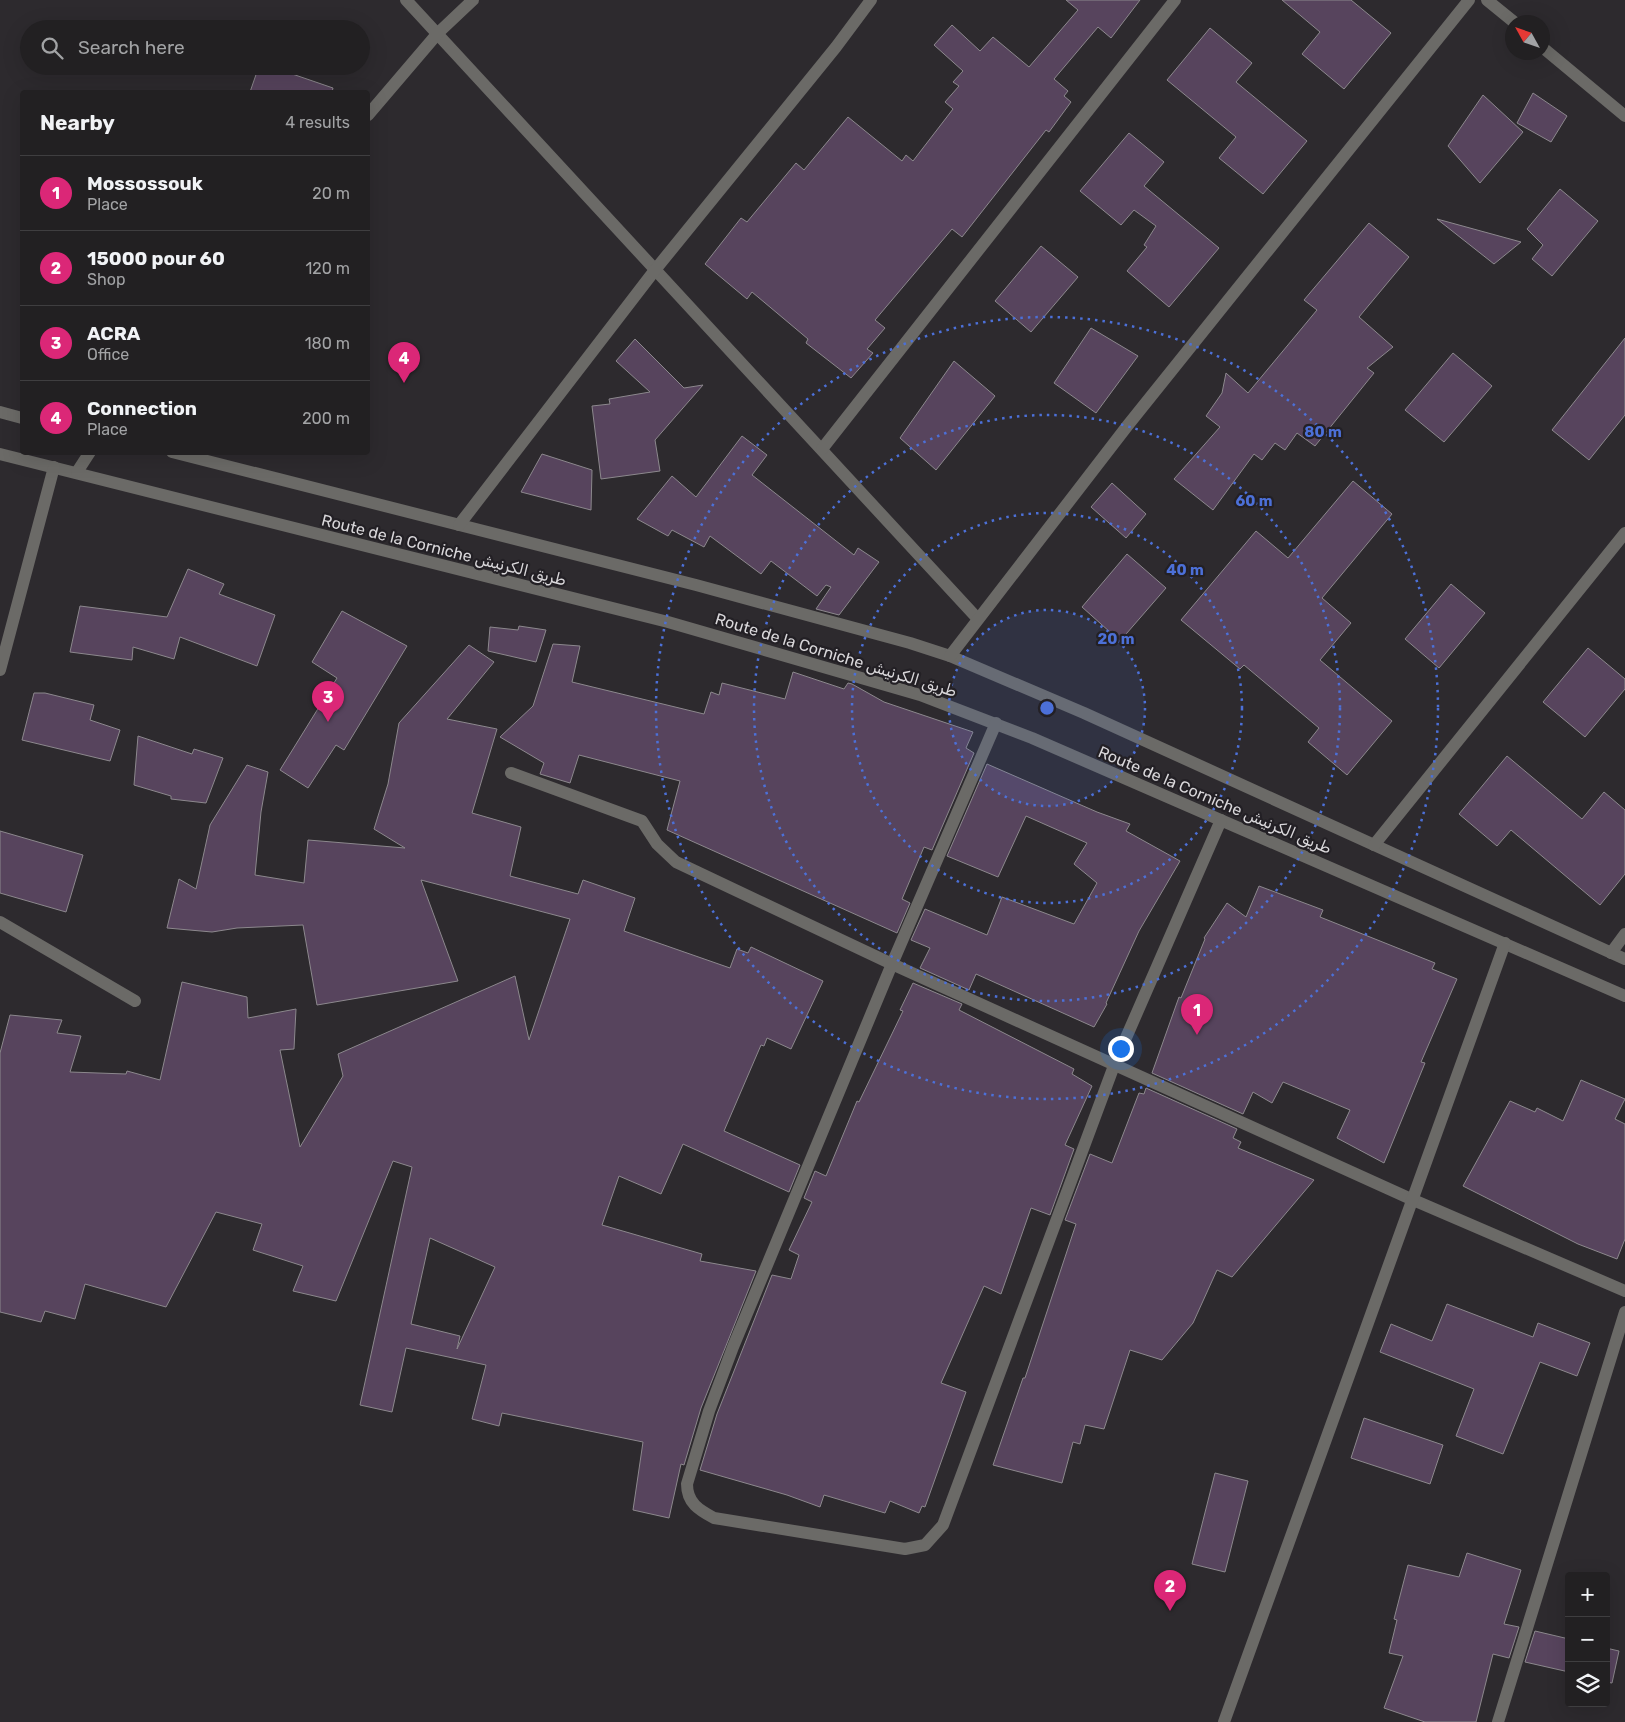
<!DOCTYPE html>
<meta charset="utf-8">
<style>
body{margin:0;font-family:Rubik,Vazirmatn,sans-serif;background:#2a282a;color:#f1f3f6}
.controls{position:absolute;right:15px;bottom:15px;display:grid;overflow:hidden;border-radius:5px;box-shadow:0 5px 20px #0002}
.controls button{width:45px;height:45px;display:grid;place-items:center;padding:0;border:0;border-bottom:1px solid #3f3e40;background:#222022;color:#f1f3f6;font:25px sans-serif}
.compass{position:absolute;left:1505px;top:15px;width:45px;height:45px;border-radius:50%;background:#222022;box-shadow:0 5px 20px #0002;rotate:310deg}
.you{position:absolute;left:1120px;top:1048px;width:18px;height:18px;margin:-12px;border:4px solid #fff;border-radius:50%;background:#1a73e8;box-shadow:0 0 0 8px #1a73e833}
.badge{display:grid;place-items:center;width:32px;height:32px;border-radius:50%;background:#db2777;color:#fff;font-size:16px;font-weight:700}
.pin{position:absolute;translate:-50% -41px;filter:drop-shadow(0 1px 2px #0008)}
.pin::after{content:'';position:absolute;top:26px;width:18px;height:15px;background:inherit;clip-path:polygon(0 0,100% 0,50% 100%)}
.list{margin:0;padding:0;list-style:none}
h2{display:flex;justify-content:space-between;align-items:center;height:65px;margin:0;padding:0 20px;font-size:21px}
h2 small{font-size:16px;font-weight:400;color:#a2a3a5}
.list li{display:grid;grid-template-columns:32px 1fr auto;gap:15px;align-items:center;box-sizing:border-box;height:75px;padding:0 20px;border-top:1px solid #3f3e40}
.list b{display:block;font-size:19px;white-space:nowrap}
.list p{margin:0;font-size:16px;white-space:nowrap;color:#a2a3a5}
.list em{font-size:16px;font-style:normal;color:#a2a3a5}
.icon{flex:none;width:28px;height:28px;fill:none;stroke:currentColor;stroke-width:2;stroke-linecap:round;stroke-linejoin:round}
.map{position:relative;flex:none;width:1625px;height:1722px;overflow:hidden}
.search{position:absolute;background:#222022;box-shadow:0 5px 20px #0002;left:20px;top:20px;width:350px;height:55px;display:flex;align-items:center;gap:12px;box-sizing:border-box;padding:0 18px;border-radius:28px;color:#a2a3a5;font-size:19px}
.panel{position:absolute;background:#222022;box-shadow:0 5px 20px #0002;left:20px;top:90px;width:350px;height:365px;border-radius:5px}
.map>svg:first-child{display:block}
.building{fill:#57445d;stroke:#8c888d;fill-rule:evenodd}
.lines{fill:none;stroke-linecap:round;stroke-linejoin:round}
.minor{stroke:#6b6a67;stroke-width:12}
.ring{fill:none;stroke:#4c70d8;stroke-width:2.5;stroke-dasharray:2.5 5}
.labels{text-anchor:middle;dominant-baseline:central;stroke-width:4.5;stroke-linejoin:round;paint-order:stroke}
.street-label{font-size:16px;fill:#d9d7da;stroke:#232025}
.centre{fill:#4c70d8;stroke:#232025;stroke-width:2.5}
.ring-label{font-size:15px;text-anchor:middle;font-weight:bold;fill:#4c70d8;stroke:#232025;stroke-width:4.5;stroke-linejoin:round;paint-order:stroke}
</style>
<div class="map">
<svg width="1625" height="1722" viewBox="0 0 1625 1722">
<rect width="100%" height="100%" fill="#2d2a2e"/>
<!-- building -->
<g class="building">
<path d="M1066 0H1140L1111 38 1098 27 1054 79 1068 91 1064 96 1071 102 1049 132 1046 130 962 237 952 229 875 320 885 328 867 349 873 353 851 378 806 343 808 339 752 292 747 299 705 264 741 218 747 222 796 163 804 170 848 117 902 161 906 155 913 161 953 109 945 102 959 86 953 82 963 71 934 45 952 25 980 51 993 37 1029 67 1078 10Z"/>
<path d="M1282 0H1351L1391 33 1344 89 1302 54 1320 32Z"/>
<path d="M1210 28 1252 63 1236 82 1307 141 1263 194 1219 158 1236 137 1167 80Z"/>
<path d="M259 66H269L333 88 332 92H250Z"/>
<path d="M1533 93 1567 116 1551 142 1517 123Z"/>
<path d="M1483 95 1523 132 1480 183 1448 146Z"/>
<path d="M1129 133 1164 162 1144 186 1219 248 1169 307 1127 271 1147 247 1144 245 1156 226 1134 210 1121 225 1080 191Z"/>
<path d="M1560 189 1598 221 1552 276 1532 259 1543 245 1527 229Z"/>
<path d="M1437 219 1521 242 1494 264Z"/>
<path d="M1369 223 1409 257 1359 317 1393 347 1367 368 1374 373 1315 446 1297 433 1285 450 1275 443 1262 460 1254 454 1213 510 1174 479 1220 427 1206 416 1222 393 1226 373 1248 393 1317 310 1304 300Z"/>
<path d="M1041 246 1078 277 1031 332 995 301Z"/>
<path d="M1091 328 1138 356 1096 413 1054 383Z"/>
<path d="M1625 338V415L1589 460 1552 430Z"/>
<path d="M635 339 684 388 703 385 655 440 660 471 601 479 592 406 610 404 609 399 650 392 616 361Z"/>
<path d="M1453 353 1492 386 1444 442 1405 410Z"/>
<path d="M954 361 995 396 936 470 900 438Z"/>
<path d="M742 436 767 455 752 475 854 555 858 548 879 562 839 615 816 609 831 587 826 585 817 596 771 561 761 574 710 536 704 547 672 530 668 536 637 519 672 476 696 497Z"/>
<path d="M542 454 592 470 591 510 521 492Z"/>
<path d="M1353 481 1392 514 1322 598 1351 623 1320 660 1392 721 1347 775 1308 742 1319 728 1244 665 1240 669 1181 620 1256 531 1288 558Z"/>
<path d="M1112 483 1146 514 1126 538 1091 507Z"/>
<path d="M1127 554 1166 588 1120 641 1082 607Z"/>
<path d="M188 569 224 584 219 594 275 615 257 666 180 637 174 659 133 647 132 660 70 652 80 606 167 617Z"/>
<path d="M1451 584 1485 613 1439 668 1405 639Z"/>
<path d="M342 611 407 646 344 750 336 745 308 788 280 770 337 678 312 662Z"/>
<path d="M519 626 546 630 536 662 488 651 490 627 518 630Z"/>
<path d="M553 644 580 646 572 682 704 714 711 692 719 695 722 683 785 699 793 672 844 689 848 683 852 684 884 702 973 732 966 748 974 753 932 850 924 847 902 899 910 903 897 933 667 830 680 781 579 755 570 783 540 774 544 763 500 737 533 706Z"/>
<path d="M469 645 494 662 447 719 497 729 472 813 521 827 510 876 578 894 583 880 635 898 624 931 730 968 737 949 748 953 751 947 823 981 791 1049 767 1038 764 1046 761 1045 724 1131 800 1165 789 1192 683 1144 661 1194 619 1176 602 1225 702 1254 700 1261 756 1271 701 1408 684 1465 681 1464 669 1518 633 1510 643 1442 502 1413 499 1426 472 1419 486 1365 406 1348 392 1412 360 1405 412 1167 393 1161 336 1301 293 1291 303 1266 253 1250 262 1224 216 1212 166 1307 85 1284 75 1319 45 1311 41 1322 0 1312V1053L10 1015 62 1020 57 1033 81 1036 70 1072 126 1074 127 1071 160 1080 182 982 247 997 248 1018 296 1009 294 1049 280 1050 300 1147 343 1076 338 1054 515 976 529 1040 570 919 421 880 458 981 317 1005 303 925 237 928 212 932 167 928 179 879 196 889 210 825 247 765 268 772 261 812 255 875 304 883 308 840 405 848 374 829 388 784 399 723ZM430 1238 495 1267 457 1349 460 1336 411 1324Z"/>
<path d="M1588 648 1625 679V689L1585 737 1543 702Z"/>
<path d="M34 693H45L94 705 90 720 120 730 110 761 22 740Z"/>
<path d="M138 736 192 754 194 749 223 758 206 803 171 799V796L134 785Z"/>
<path d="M1507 756 1582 819 1604 792 1625 810V874L1600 905 1511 830 1497 846 1459 814Z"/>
<path d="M987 764 1097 812 1130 824 1126 831 1180 861 1139 931 1106 1003 1107 1004 1094 1027 976 974 969 990 920 968 930 948 911 940 925 909 987 935 1002 897 1074 924 1097 883 1074 864 1087 843 1026 816 998 877 947 856Z"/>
<path d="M0 831 83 855 66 912 0 893Z"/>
<path d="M1259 886 1323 910 1320 917 1435 963 1432 969 1457 979 1421 1062 1425 1063 1384 1163 1337 1138 1350 1110 1283 1082 1272 1103 1253 1092 1243 1114 1152 1073 1179 997 1181 998 1205 939 1204 938 1227 903 1246 917Z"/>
<path d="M913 983 962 1004 959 1010 1074 1069 1072 1074 1092 1086 1065 1145 1074 1149 1050 1215 1031 1208 1001 1294 984 1286 941 1383 966 1392 925 1507 922 1506 919 1513 890 1501 885 1513 824 1495 820 1507 787 1495 700 1470 717 1414 772 1275 791 1279 799 1255 789 1250 812 1202 804 1198 815 1171 826 1176 857 1101 859 1102 903 1011 900 1010Z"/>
<path d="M1581 1080 1625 1099 1615 1119 1625 1124V1239L1617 1259 1578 1244 1463 1186 1510 1101 1535 1112 1537 1108 1563 1121Z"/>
<path d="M1146 1088 1237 1129 1233 1138 1241 1142 1238 1148 1314 1180 1232 1277 1217 1270 1193 1323 1162 1360 1130 1350 1104 1429 1085 1425 1080 1444 1073 1442 1062 1483 993 1465 1023 1378H1025L1076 1224 1065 1220 1090 1154 1112 1163 1139 1093 1144 1094Z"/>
<path d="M1447 1304 1533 1337 1538 1323 1590 1343 1577 1376 1540 1362 1503 1454 1456 1436 1474 1389 1380 1352 1391 1324 1432 1341Z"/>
<path d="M1364 1418 1443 1445 1430 1484 1351 1458Z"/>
<path d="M1215 1473 1248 1481 1225 1572 1192 1564Z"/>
<path d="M1467 1553 1521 1570 1504 1624 1519 1627 1509 1658 1493 1654 1476 1722H1425L1384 1708 1403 1656 1389 1653 1397 1620 1394 1619 1408 1565 1459 1577Z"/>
<path d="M1535 1631 1569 1639V1672L1525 1662Z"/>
<path d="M1606 1648 1619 1651 1612 1683 1606 1682Z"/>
</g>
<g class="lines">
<!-- minor -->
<g class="minor">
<path d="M406 0 977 618"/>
<path d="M1487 0 1514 22"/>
<path d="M1542 47 1625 116"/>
<path d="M368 115 438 33 473 0"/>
<path d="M0 412 22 418"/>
<path d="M822 449 1175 0"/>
<path d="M172 452 696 585 910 643 950 656 1084 713 1625 959"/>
<path d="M0 454 668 622 920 695 1032 738 1625 996"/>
<path d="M77 472 90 452"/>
<path d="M459 525 655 270 836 47 871 0"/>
<path d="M950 656 1128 425 1469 0"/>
<path d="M0 670 54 467"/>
<path d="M996 723 892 964 733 1347 709 1411 687 1484C687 1503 699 1510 714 1518L905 1549 925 1545 943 1525 1115 1063 1221 820"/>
<path d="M511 773 642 821 657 844 676 862 892 964 1411 1199 1625 1291"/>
<path d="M1374 845 1625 533"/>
<path d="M0 922 135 1001"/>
<path d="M1611 953 1625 934"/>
<path d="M1224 1722 1505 943"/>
<path d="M1498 1722 1625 1312"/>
</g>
</g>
<!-- distance rings -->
<circle cx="1047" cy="708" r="98" fill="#4c70d8" fill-opacity=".12"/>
<g class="ring">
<circle cx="1047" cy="708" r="98"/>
<circle cx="1047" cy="708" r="195"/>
<circle cx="1047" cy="708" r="293"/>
<circle cx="1047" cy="708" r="391"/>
</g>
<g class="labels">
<!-- street labels -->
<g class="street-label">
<text transform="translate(444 550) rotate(14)">Route de la Corniche طريق الكرنيش</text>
<text transform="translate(836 655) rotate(17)">Route de la Corniche طريق الكرنيش</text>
<text transform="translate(1215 800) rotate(23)">Route de la Corniche طريق الكرنيش</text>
</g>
</g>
<circle cx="1047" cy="708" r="8" class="centre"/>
<g class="ring-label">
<text x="1323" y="437">80 m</text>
<text x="1254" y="506">60 m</text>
<text x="1185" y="575">40 m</text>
<text x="1116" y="644">20 m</text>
</g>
</svg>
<div class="controls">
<button>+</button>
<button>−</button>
<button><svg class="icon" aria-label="layers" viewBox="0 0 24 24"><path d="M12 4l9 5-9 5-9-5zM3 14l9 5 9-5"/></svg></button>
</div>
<svg class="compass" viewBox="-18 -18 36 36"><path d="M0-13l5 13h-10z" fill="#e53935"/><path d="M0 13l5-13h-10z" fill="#a2a3a5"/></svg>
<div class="you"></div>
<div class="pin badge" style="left:1197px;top:1035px">1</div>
<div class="pin badge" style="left:1170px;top:1611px">2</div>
<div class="pin badge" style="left:328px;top:722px">3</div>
<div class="pin badge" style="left:404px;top:383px">4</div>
<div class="search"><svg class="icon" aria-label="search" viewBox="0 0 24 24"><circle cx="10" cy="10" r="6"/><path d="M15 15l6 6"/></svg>Search here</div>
<section class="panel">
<h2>Nearby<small>4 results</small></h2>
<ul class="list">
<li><span class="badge">1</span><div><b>Mossossouk</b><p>Place</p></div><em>20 m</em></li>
<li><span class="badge">2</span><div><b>15000 pour 60</b><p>Shop</p></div><em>120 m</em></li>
<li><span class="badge">3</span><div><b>ACRA</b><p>Office</p></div><em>180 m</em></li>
<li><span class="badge">4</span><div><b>Connection</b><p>Place</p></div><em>200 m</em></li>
</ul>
</section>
</div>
